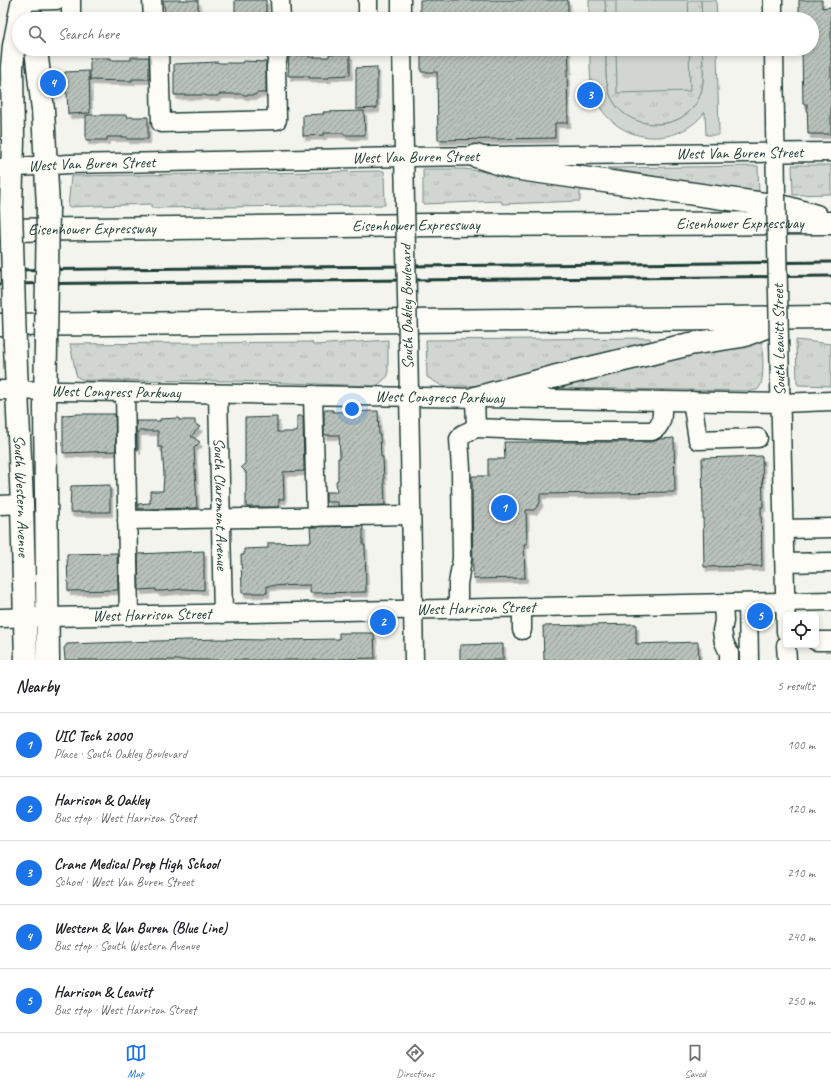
<!DOCTYPE html>
<meta charset="utf-8">
<style>
body{margin:0;font-family:Caveat,sans-serif;background:#f2f2f2;color:#202124}
.controls{position:absolute;right:12px;bottom:12px;display:grid;overflow:hidden;border-radius:6px;box-shadow:0 2px 6px #0003}
.controls button{width:36px;height:36px;display:grid;place-items:center;padding:0;border:0;border-bottom:1px solid #e0e0e0;background:#fff;color:#202124;font:20px sans-serif}
.you{position:absolute;left:352px;top:409px;width:14px;height:14px;margin:-10px;border:3px solid #fff;border-radius:50%;background:#1a73e8;box-shadow:0 0 0 6px #1a73e833}
.badge{display:grid;place-items:center;width:26px;height:26px;border-radius:50%;background:#1a73e8;color:#fff;font-size:13px;font-weight:700}
.pin{position:absolute;translate:-50% -50%;border:2px solid #fff;box-shadow:0 1px 4px #0006}
.list{margin:0;padding:0;list-style:none}
h2{display:flex;justify-content:space-between;align-items:center;height:52px;margin:0;padding:0 16px;font-size:17px}
h2 small{font-size:13px;font-weight:400;color:#757577}
.list li{display:grid;grid-template-columns:26px 1fr auto;gap:12px;align-items:center;box-sizing:border-box;height:64px;padding:0 16px;border-top:1px solid #e0e0e0}
.list b{display:block;font-size:15px;white-space:nowrap}
.list p{margin:0;font-size:13px;white-space:nowrap;color:#757577}
.list em{font-size:13px;font-style:normal;color:#757577}
.icon{flex:none;width:22px;height:22px;fill:none;stroke:currentColor;stroke-width:2;stroke-linecap:round;stroke-linejoin:round}
.map{position:relative;flex:none;width:831px;height:660px;overflow:hidden}
.search{position:absolute;background:#fff;box-shadow:0 2px 6px #0003;left:12px;right:12px;top:12px;height:44px;display:flex;align-items:center;gap:10px;box-sizing:border-box;padding:0 14px;border-radius:22px;color:#757577;font-size:15px}
.sheet{height:372px;background:#fff}
nav{display:flex;justify-content:space-around;align-items:center;box-sizing:border-box;height:56px;border-top:1px solid #e0e0e0;background:#fff;font-size:11px;color:#757577}
nav a{display:grid;justify-items:center;gap:2px}
nav .on{color:#1a73e8}
.map>svg:first-child{display:block}
.grass{fill:url(#grass-tufts);stroke:#788a82}
.garden{fill:#d1d6d1;stroke:#788a82}
.building{fill:url(#building-hatch);stroke:#1f3d34;filter:url(#shadow)}
.lines{fill:none;stroke-linecap:round;stroke-linejoin:round}
.minor-casing{stroke:#1f3d34;stroke-width:21}
.major-casing{stroke:#1f3d34;stroke-width:25}
.highway-casing{stroke:#1f3d34;stroke-width:25}
.minor{stroke:#fdfcf7;stroke-width:18}
.major{stroke:#fdfcf7;stroke-width:22}
.highway{stroke:#fdfcf7;stroke-width:22}
.rail{stroke:#1f3d34;stroke-width:3}
.minor-bridge-casing{stroke:#1f3d34;stroke-width:21;stroke-linecap:butt}
.major-bridge-casing{stroke:#1f3d34;stroke-width:25;stroke-linecap:butt}
.minor-bridge{stroke:#fdfcf7;stroke-width:18}
.major-bridge{stroke:#fdfcf7;stroke-width:22}
.labels{text-anchor:middle;dominant-baseline:central;stroke-width:3;stroke-linejoin:round;paint-order:stroke}
.street-label{font-size:16px;fill:#1f3d34;stroke:#fdfcf7}
</style>
<div class="map">
<svg width="831" height="660" viewBox="0 0 831 660">
<defs>
<pattern id="grass-tufts" width="24" height="20" patternUnits="userSpaceOnUse"><rect width="24" height="20" fill="#d1d6d1"/><path d="M3 7l-1-3M5 7V3M7 7l1-3M15 17l-1-3M17 17v-4M19 17l1-3" fill="none" stroke="#b3b9b4"/></pattern>
<pattern id="building-hatch" width="6" height="6" patternUnits="userSpaceOnUse"><rect width="6" height="6" fill="#b9c1bb"/><path d="M-1 1l2-2M0 6l6-6M5 7l2-2" fill="none" stroke="#969e99"/></pattern>
<filter id="shadow"><feDropShadow dx="2.5" dy="4.5" stdDeviation="0" flood-color="#0004"/></filter>
</defs>
<rect width="100%" height="100%" fill="#f4f4ef"/>
<filter id="ink" filterUnits="userSpaceOnUse"><feTurbulence type="fractalNoise" baseFrequency=".025" numOctaves="2"/><feDisplacementMap in="SourceGraphic" scale="8" xChannelSelector="R" yChannelSelector="G"/><feConvolveMatrix kernelMatrix="1 2 1 2 8 2 1 2 1" color-interpolation-filters="sRGB"/></filter>
<g filter="url(#ink)">
<!-- grass -->
<g class="grass">
<path d="M605 0H701L702 19H606Z"/>
<path d="M606 49H702C703 66 706 85 698 100 681 134 626 131 611 97 604 83 606 64 606 49Z"/>
<path d="M792 165H831V194L793 195Z"/>
<path d="M758 166 759 196 723 188 607 168Z"/>
<path d="M423 169H464L631 191H580V201L502 204 501 201 423 204Z"/>
<path d="M384 171 385 205 151 208V204L68 207 71 176Z"/>
<path d="M650 338 651 346 491 384 468 386H442L427 377 426 340Z"/>
<path d="M388 340V376L378 385 373 386 233 381 84 380 77 377 76 374 70 344 312 342 313 345Z"/>
<path d="M796 340 831 344V386L798 385 797 383Z"/>
<path d="M751 342H762C762 351 766 385 757 390 757 390 751 391 750 391L549 388 644 361Z"/>
</g>
<!-- garden -->
<g class="garden">
<path d="M589 0H605L606 19H589Z"/>
<path d="M616 0H688L689 19H616Z"/>
<path d="M701 0H716L717 19H702Z"/>
<path d="M590 49H606C606 64 604 83 611 97 626 131 681 134 698 100 706 85 703 66 702 49H717L719 135H706L705 112C676 150 617 144 596 100 589 84 590 66 590 49Z"/>
<path d="M616 49H689L690 91 617 93Z"/>
</g>
<!-- building -->
<g class="building">
<path d="M163 0H198V13L196 14V19H166Z"/>
<rect x="235" y="0" width="31" height="19"/>
<rect x="420" y="0" width="148" height="19"/>
<path d="M799 0H822V8L831 7V134H808L807 104H803L802 49H812V19H799Z"/>
<path d="M421 49H568L569 70H567L568 123H555V138L438 140 437 72H421Z"/>
<path d="M329 54H350V75L329 76V78H309V76H288L289 55H308L309 57H329Z"/>
<path d="M131 57H149V79H132V81L90 80V58H111V60H131Z"/>
<path d="M243 61 266 62V93H257L255 95H244L242 94H220L218 96H207L205 95H174V64L218 62 219 63H242Z"/>
<path d="M377 67V108L356 109V68Z"/>
<path d="M89 71 90 113 68 114 67 93H66L65 72Z"/>
<path d="M364 111 365 135H344V133H324V135L303 136V115L324 114 323 112Z"/>
<path d="M86 115H127V117H148V139H127V137H107V140H86Z"/>
<path d="M324 410H333V412L378 411 379 435H380L381 457H383L385 505 338 506V502H326V492H337L336 481 338 480V458H340L339 435H324Z"/>
<path d="M78 414H115L116 451 63 453V415Z"/>
<path d="M297 416H303L304 471 283 472 284 499H279V507H246V472L241 467 245 464V418L277 417V432H297Z"/>
<path d="M179 418V420H195V424L200 427 191 436 200 442 194 448 197 508 138 509V504L150 503V491H163L164 474 162 447H158V431H138V450H137L136 421H160V419Z"/>
<path d="M674 438 675 492 540 494V503L534 510H526L527 544H524L525 578 473 579 472 476H488V459H505L504 442H652L660 439Z"/>
<path d="M762 456 763 507H761L762 566 704 567 702 458Z"/>
<path d="M110 485V512H70L71 486Z"/>
<path d="M363 526V545H365L366 592 310 593V585L267 586V593H242L241 555H244V549L268 548V543L311 542 310 527Z"/>
<path d="M204 551V590L184 589 163 591H156V589L139 590 138 554Z"/>
<path d="M117 553 118 590 68 591 67 554Z"/>
<path d="M636 624V644L698 642 699 660H544L543 626Z"/>
<path d="M339 633H374L375 658 338 659V660H65L64 648 67 644 218 639 263 640 264 638H279L280 640 339 639Z"/>
<path d="M503 644V660H460V645Z"/>
</g>
<g class="lines">
<defs>
<g id="minor">
<path d="M71 0V19"/>
<path d="M152 0 153 19"/>
<path d="M280 0 281 19"/>
<path d="M368 0V19"/>
<path d="M401 0V19"/>
<path d="M773 0V19"/>
<path d="M23 1 57 0"/>
<path d="M159 49 161 123 277 120 276 67 279 49"/>
<path d="M402 49 405 204"/>
<path d="M774 49 776 195"/>
<path id="s1" d="M0 168 69 164 404 157 831 152"/>
<path d="M408 341 414 660"/>
<path d="M779 341 786 632"/>
<path id="s2" d="M0 390 781 403 831 401"/>
<path d="M125 392 129 616"/>
<path id="s3" d="M218 394 223 614"/>
<path d="M313 395 316 517"/>
<path d="M475 398 476 428 557 431H652C664 426 662 412 662 401"/>
<path d="M692 401 698 440 758 438"/>
<path d="M0 505 22 504"/>
<path d="M127 520 411 515"/>
<path d="M784 529 831 528"/>
<path d="M785 563 831 562"/>
<path d="M723 603 724 621 722 631 724 642 729 653V660"/>
<path d="M748 603 749 660"/>
<path d="M522 608V630"/>
<path d="M458 609V584L462 559 461 469 459 439 463 434 476 428"/>
<path id="s4" d="M0 618 831 601"/>
<path d="M816 641H831"/>
<path d="M786 645 787 660"/>
</g>
<g id="major">
<path d="M19 19 23 0"/>
<path d="M36 49 43 110 48 207"/>
<path d="M11 208 13 141 12 67 14 46 19 20"/>
<path d="M46 344 45 407 48 660"/>
<path id="s5" d="M15 345 22 504 26 660"/>
</g>
<g id="highway">
<path d="M476 156 513 168 785 207 816 216"/>
<path id="s6" d="M0 230 431 225 831 223"/>
<path d="M0 325 831 317"/>
<path d="M475 398 553 377 690 344 742 336 776 323"/>
</g>
</defs>
<!-- minor casing -->
<use href="#minor" class="minor-casing"/>
<!-- major casing -->
<use href="#major" class="major-casing"/>
<!-- highway casing -->
<use href="#highway" class="highway-casing"/>
<!-- minor -->
<use href="#minor" class="minor"/>
<!-- major -->
<use href="#major" class="major"/>
<!-- highway -->
<use href="#highway" class="highway"/>
<!-- rail -->
<g class="rail">
<path d="M0 270 831 262"/>
<path d="M0 284 831 276"/>
</g>
<defs>
<g id="minor-bridge">
<path d="M776 195 779 341"/>
<path d="M405 204 408 341"/>
</g>
<g id="major-bridge">
<path d="M11 208 15 345"/>
<path d="M46 344 48 207"/>
</g>
</defs>
<!-- minor-bridge casing -->
<use href="#minor-bridge" class="minor-bridge-casing"/>
<!-- major-bridge casing -->
<use href="#major-bridge" class="major-bridge-casing"/>
<!-- minor-bridge -->
<use href="#minor-bridge" class="minor-bridge"/>
<!-- major-bridge -->
<use href="#major-bridge" class="major-bridge"/>
</g>
</g>
<g class="labels">
<!-- street labels -->
<g class="street-label">
<text stroke="none"><textPath href="#s1" startOffset="740">West Van Buren Street</textPath></text>
<text stroke="none"><textPath href="#s1" startOffset="416">West Van Buren Street</textPath></text>
<text stroke="none"><textPath href="#s1" startOffset="92">West Van Buren Street</textPath></text>
<text stroke="none"><textPath href="#s6" startOffset="740">Eisenhower Expressway</textPath></text>
<text stroke="none"><textPath href="#s6" startOffset="416">Eisenhower Expressway</textPath></text>
<text stroke="none"><textPath href="#s6" startOffset="92">Eisenhower Expressway</textPath></text>
<text transform="translate(407 307) rotate(-91)">South Oakley Boulevard</text>
<text transform="translate(779 340) rotate(-91)">South Leavitt Street</text>
<text stroke="none"><textPath href="#s2" startOffset="116">West Congress Parkway</textPath></text>
<text stroke="none"><textPath href="#s2" startOffset="440">West Congress Parkway</textPath></text>
<text stroke="none"><textPath href="#s5" startOffset="151">South Western Avenue</textPath></text>
<text stroke="none"><textPath href="#s3" startOffset="110">South Claremont Avenue</textPath></text>
<text stroke="none"><textPath href="#s4" startOffset="476">West Harrison Street</textPath></text>
<text stroke="none"><textPath href="#s4" startOffset="152">West Harrison Street</textPath></text>
</g>
</g>
</svg>
<div class="controls">
<button><svg class="icon" aria-label="locate" viewBox="0 0 24 24"><circle cx="12" cy="12" r="6"/><path d="M12 2v4M12 18v4M2 12h4M18 12h4"/></svg></button>
</div>
<div class="you"></div>
<div class="pin badge" style="left:504px;top:508px">1</div>
<div class="pin badge" style="left:383px;top:622px">2</div>
<div class="pin badge" style="left:590px;top:95px">3</div>
<div class="pin badge" style="left:53px;top:83px">4</div>
<div class="pin badge" style="left:760px;top:616px">5</div>
<div class="search"><svg class="icon" aria-label="search" viewBox="0 0 24 24"><circle cx="10" cy="10" r="6"/><path d="M15 15l6 6"/></svg>Search here</div>
</div>
<section class="sheet">
<h2>Nearby<small>5 results</small></h2>
<ul class="list">
<li><span class="badge">1</span><div><b>UIC Tech 2000</b><p>Place · South Oakley Boulevard</p></div><em>100 m</em></li>
<li><span class="badge">2</span><div><b>Harrison &amp; Oakley</b><p>Bus stop · West Harrison Street</p></div><em>120 m</em></li>
<li><span class="badge">3</span><div><b>Crane Medical Prep High School</b><p>School · West Van Buren Street</p></div><em>210 m</em></li>
<li><span class="badge">4</span><div><b>Western &amp; Van Buren (Blue Line)</b><p>Bus stop · South Western Avenue</p></div><em>240 m</em></li>
<li><span class="badge">5</span><div><b>Harrison &amp; Leavitt</b><p>Bus stop · West Harrison Street</p></div><em>250 m</em></li>
</ul>
</section>
<nav>
<a class="on"><svg class="icon" aria-label="map" viewBox="0 0 24 24"><path d="M3 6l6-2 6 2 6-2v14l-6 2-6-2-6 2zM9 4v14M15 6v14"/></svg>Map</a>
<a><svg class="icon" aria-label="directions" viewBox="0 0 24 24"><path d="M12 3l9 9-9 9-9-9zM9 14v-3h6M13 9l2 2-2 2"/></svg>Directions</a>
<a><svg class="icon" aria-label="saved" viewBox="0 0 24 24"><path d="M7 4h10v16l-5-4-5 4z"/></svg>Saved</a>
</nav>
